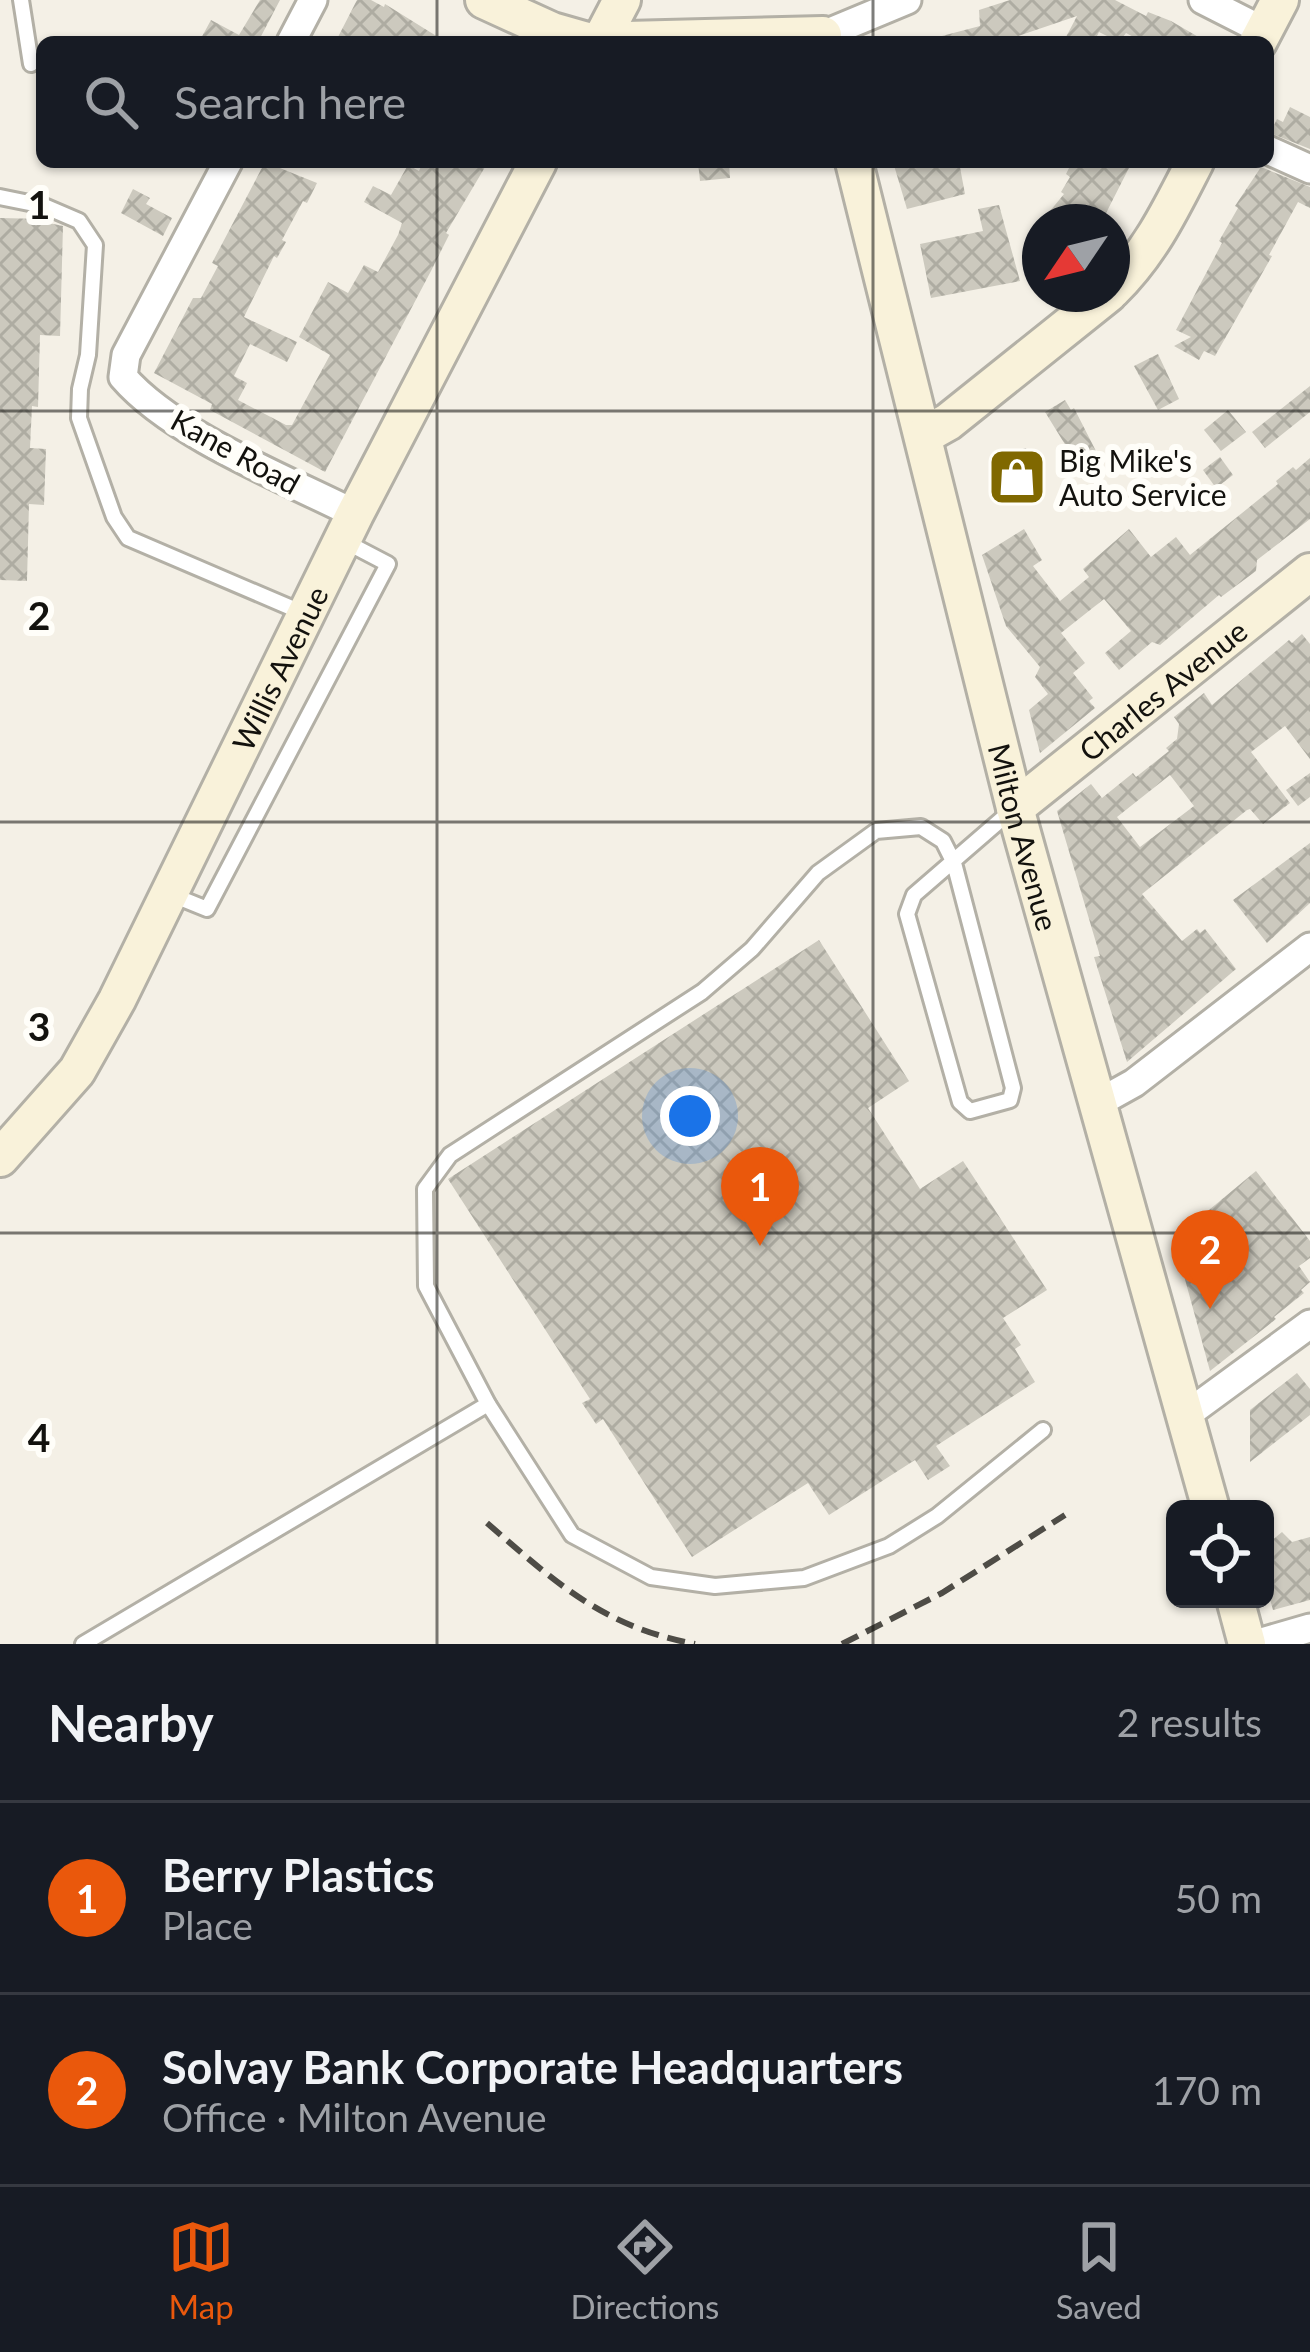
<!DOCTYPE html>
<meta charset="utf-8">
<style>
body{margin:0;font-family:Lato,sans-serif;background:#20242c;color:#f1f3f6}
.controls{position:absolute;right:36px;bottom:36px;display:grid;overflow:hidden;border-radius:18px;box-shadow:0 3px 9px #0004}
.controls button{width:108px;height:108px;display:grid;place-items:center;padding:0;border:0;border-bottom:3px solid #363941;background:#171b24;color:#f1f3f6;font:60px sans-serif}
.compass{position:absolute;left:1022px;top:204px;width:108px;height:108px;border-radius:50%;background:#171b24;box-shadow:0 3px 9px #0004;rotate:235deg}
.you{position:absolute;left:690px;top:1116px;width:42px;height:42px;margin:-30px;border:9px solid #fff;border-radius:50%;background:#1a73e8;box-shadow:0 0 0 18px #1a73e833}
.badge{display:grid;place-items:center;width:78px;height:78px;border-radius:50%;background:#ea580c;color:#fff;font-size:39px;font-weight:700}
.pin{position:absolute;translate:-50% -99px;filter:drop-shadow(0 3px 6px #0008)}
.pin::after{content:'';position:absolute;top:63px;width:42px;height:36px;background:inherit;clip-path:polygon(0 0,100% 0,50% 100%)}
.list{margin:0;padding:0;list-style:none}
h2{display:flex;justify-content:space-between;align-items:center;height:156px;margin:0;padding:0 48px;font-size:51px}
h2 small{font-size:39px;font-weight:400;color:#9ea1a6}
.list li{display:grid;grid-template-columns:78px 1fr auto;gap:36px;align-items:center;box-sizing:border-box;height:192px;padding:0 48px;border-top:3px solid #363941}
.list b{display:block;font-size:45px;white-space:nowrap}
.list p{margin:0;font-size:39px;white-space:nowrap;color:#9ea1a6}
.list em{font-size:39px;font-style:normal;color:#9ea1a6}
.icon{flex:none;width:66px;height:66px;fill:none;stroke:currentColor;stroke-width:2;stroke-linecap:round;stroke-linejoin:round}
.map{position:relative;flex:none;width:1310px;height:1644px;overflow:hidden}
.search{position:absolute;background:#171b24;box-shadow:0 3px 9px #0004;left:36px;right:36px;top:36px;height:132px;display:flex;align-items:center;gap:30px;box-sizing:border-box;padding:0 42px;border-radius:18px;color:#9ea1a6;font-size:45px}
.sheet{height:540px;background:#171b24}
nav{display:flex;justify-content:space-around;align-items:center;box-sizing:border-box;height:168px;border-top:3px solid #363941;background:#171b24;font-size:33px;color:#9ea1a6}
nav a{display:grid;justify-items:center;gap:6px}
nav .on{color:#ea580c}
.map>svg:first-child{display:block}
.building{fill:url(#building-cross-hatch);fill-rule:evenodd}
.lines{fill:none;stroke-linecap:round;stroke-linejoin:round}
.lane-casing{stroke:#b3b0a6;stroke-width:20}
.street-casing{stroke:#b3b0a6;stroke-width:33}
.secondary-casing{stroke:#b3b0a6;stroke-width:42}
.lane{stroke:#fff;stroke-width:14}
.street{stroke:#fff;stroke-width:27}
.secondary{stroke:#f9f2da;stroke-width:36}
.rail{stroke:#4e4c46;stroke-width:6;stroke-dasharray:18 9;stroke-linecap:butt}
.grid{fill:none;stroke:#13120e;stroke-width:3;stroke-opacity:0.55}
.labels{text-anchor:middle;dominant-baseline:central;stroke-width:12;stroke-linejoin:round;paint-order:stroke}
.street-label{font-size:30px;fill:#13120e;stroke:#fffef9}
.poi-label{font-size:30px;fill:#13120e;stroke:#fffef9;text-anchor:start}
.grid-label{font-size:39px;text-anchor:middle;font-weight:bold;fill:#13120e;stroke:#fffef9;stroke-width:12;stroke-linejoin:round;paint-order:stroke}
</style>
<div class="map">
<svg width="1310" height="1644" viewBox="0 0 1310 1644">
<defs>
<pattern id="building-cross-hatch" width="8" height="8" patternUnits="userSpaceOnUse" patternTransform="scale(3)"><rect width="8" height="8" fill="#ccc9be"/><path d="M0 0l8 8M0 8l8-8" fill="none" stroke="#aeaca2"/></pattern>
</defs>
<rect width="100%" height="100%" fill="#f4f0e6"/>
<!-- building -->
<g class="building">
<path d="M260 0H280L258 42H199L211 20 239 35Z"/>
<path d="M357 0H371L384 7 385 4 446 42H347L338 37Z"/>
<path d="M1010 0H1115L1146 16 1148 12 1171 21 1207 42H1143L1126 33 1119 42 1099 32 1094 42H1076L1066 37 1077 16 1001 42H943L942 36 980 26 979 10Z"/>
<path d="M1290 107 1310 117V149L1270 133 1277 119 1283 122Z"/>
<path d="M265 162 317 183 307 203 303 201 282 240 286 242 277 258 274 256 244 317 297 342 287 362 250 344 234 376 247 383 238 400 286 425H292L330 355 299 337 328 282 348 293 364 265 378 272 398 235 402 223 364 202 373 186 391 195 408 165 419 171 423 162H488L446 233 449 235 431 271 325 472 210 410 212 404 154 373 193 298H201L218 266 212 263Z"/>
<path d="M698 162H729L730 178 700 181Z"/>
<path d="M893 162H959L965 194 907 209Z"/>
<path d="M1072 162H1132L1102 221 1041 222 1064 194 1061 192 1070 177 1066 174Z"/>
<path d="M1261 167 1310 187V208L1298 202 1269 255 1272 256 1215 356 1204 351 1199 360 1174 346 1191 337 1176 330 1222 243 1219 241 1238 208 1235 206Z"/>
<path d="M133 189 150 198 146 204 172 218 163 236 121 213Z"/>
<path d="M999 205 1020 281 931 298 920 244 983 231 978 209Z"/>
<path d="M0 218 44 219V222L63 226 60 336 40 335 38 407 32 406 30 448 46 449 44 505 29 504 27 581 0 580Z"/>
<path d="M1158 354 1179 399 1158 410 1134 366Z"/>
<path d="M1310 386V412L1265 448 1252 432Z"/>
<path d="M1065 400 1071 410 1074 408 1098 455 1079 467 1045 412Z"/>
<path d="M1228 410 1246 432 1221 451 1204 430Z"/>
<path d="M1026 448 1037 486 1010 495 998 457Z"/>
<path d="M1220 457 1233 475 1216 488 1203 470Z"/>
<path d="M1310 458V519L1257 560 1256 571 1221 597 1219 595 1160 645 1152 642 1119 670 1105 653 1131 631 1104 599 1061 633 1085 663 1073 673 1093 698 1089 701 1095 708 1040 753 1029 710 1048 694 1035 677 1040 667 1006 626 982 555 1024 529 1042 560 1033 566 1060 601 1089 577 1083 569 1129 529 1151 557 1176 537 1190 555 1278 484 1276 481 1293 467 1296 470Z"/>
<path d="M1302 634 1310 644V759L1285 726 1251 752 1290 803 1263 824 1250 809 1247 810 1142 894 1182 941 1197 929 1200 933 1205 929 1236 969 1127 1062 1094 957 1100 956 1057 811 1091 784 1102 798 1133 773 1136 777 1169 751 1166 748 1177 739 1179 724 1174 717 1204 693 1212 705 1289 640 1292 643ZM1170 775 1194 806 1140 847 1117 817Z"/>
<path d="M1310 773V797L1298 806 1286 790Z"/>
<path d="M1310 843V903L1267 943 1233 900Z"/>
<path d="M819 940 909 1081 868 1108 920 1189 963 1161 1047 1290 1003 1318 1021 1345 1015 1349 1035 1382 936 1446 950 1466 928 1480 915 1460 829 1515 808 1483 692 1557 603 1419 596 1424 582 1403 590 1399 448 1179Z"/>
<path d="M1256 1171 1310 1241V1258L1299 1266 1310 1282 1301 1290 1304 1293 1274 1317 1276 1319 1210 1371 1174 1239Z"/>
<path d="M1297 1373 1310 1389V1415L1250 1462V1410Z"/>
<path d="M1282 1532 1292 1542 1310 1537V1600L1273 1610 1265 1581V1546Z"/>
</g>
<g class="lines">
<defs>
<g id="lane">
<path d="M21 0 31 64"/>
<path d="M0 197 44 206 79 221 95 245 88 355 80 389 79 418 114 517 128 538 301 612"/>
<path d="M1011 811 914 895 907 914 960 1102 970 1111 1010 1100 1013 1088 954 863 943 841 921 827 876 831 818 873 752 949 702 992 450 1155 425 1189 426 1286 488 1404 572 1535 651 1577 715 1586 804 1578 889 1546 937 1516 1043 1430"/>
<path d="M170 894 207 909 388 564 342 540"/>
<path d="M83 1644 488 1404"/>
</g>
<g id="street">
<path d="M1203 0 1264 31"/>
<path d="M823 35 907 0"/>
<path d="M291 42 313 0"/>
<path d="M1268 150 1310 169"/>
<path d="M228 162 126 355 123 377C173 435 286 479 355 514"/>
<path d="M1098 1103 1134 1083 1310 947"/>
<path d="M1186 1415 1310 1324"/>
<path d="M1255 1644 1310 1628"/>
</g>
<g id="secondary">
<path d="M484 0 552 31 587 41 823 35"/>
<path d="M600 42 622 0"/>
<path d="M1258 42 1280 0"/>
<path id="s1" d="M854 162 1015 808 1211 1509"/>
<path d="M1112 290C1150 253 1171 209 1195 162"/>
<path d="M923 436 948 422 1108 294"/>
<path id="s2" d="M1015 808 1310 572"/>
<path id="s3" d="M0 1158 77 1071 117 1000 355 514 538 162"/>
<path d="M1235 1599 1247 1644"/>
</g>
</defs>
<!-- lane casing -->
<use href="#lane" class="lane-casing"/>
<!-- street casing -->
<use href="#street" class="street-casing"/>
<!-- secondary casing -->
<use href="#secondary" class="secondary-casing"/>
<!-- lane -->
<use href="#lane" class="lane"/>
<!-- street -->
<use href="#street" class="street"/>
<!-- secondary -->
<use href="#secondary" class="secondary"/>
<!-- rail -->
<g class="rail">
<path d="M487 1523C555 1582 603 1627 695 1644"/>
<path d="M842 1644 942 1593 1065 1515"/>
</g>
</g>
<!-- grid -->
<path class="grid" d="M437 0V42M873 0V42M437 162V1644M873 162V1644M0 411H1310M0 822H1310M0 1233H1310"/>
<!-- icons -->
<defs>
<symbol id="shop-square" viewBox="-11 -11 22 22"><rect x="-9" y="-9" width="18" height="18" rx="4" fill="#806800" stroke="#fffef9"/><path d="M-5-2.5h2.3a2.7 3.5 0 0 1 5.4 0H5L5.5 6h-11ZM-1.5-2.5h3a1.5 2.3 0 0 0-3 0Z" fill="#fff"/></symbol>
</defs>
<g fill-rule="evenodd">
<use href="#shop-square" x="984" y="444" width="66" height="66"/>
</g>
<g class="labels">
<!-- street labels -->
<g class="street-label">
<text transform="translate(236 451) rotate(29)">Kane Road</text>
<text stroke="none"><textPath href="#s3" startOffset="567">Willis Avenue</textPath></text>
<text stroke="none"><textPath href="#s2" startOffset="189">Charles Avenue</textPath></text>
<text stroke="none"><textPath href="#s1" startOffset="696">Milton Avenue</textPath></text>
</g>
<!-- poi labels -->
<g class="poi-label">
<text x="1059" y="460">Big Mike's<tspan x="1059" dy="34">Auto Service</tspan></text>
</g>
</g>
<g class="grid-label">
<text x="39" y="219">1</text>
<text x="39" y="630">2</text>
<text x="39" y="1041">3</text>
<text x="39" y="1452">4</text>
</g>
</svg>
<div class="controls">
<button><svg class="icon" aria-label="locate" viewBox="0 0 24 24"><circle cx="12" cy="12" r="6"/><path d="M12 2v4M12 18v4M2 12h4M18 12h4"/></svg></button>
</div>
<svg class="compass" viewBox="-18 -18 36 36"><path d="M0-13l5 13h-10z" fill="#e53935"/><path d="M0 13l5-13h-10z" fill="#9ea1a6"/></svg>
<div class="you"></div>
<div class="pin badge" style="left:760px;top:1246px">1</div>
<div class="pin badge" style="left:1210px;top:1309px">2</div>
<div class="search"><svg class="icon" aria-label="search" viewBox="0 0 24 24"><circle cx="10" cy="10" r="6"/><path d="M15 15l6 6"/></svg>Search here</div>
</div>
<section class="sheet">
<h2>Nearby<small>2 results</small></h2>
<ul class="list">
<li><span class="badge">1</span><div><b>Berry Plastics</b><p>Place</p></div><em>50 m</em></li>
<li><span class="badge">2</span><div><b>Solvay Bank Corporate Headquarters</b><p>Office · Milton Avenue</p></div><em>170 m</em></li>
</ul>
</section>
<nav>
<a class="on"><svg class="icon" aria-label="map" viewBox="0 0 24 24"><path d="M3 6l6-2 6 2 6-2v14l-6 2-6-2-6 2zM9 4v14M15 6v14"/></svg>Map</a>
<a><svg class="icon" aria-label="directions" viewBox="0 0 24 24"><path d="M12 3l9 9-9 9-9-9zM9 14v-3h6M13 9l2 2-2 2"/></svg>Directions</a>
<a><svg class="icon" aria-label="saved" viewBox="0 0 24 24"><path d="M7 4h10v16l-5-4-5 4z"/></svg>Saved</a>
</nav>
